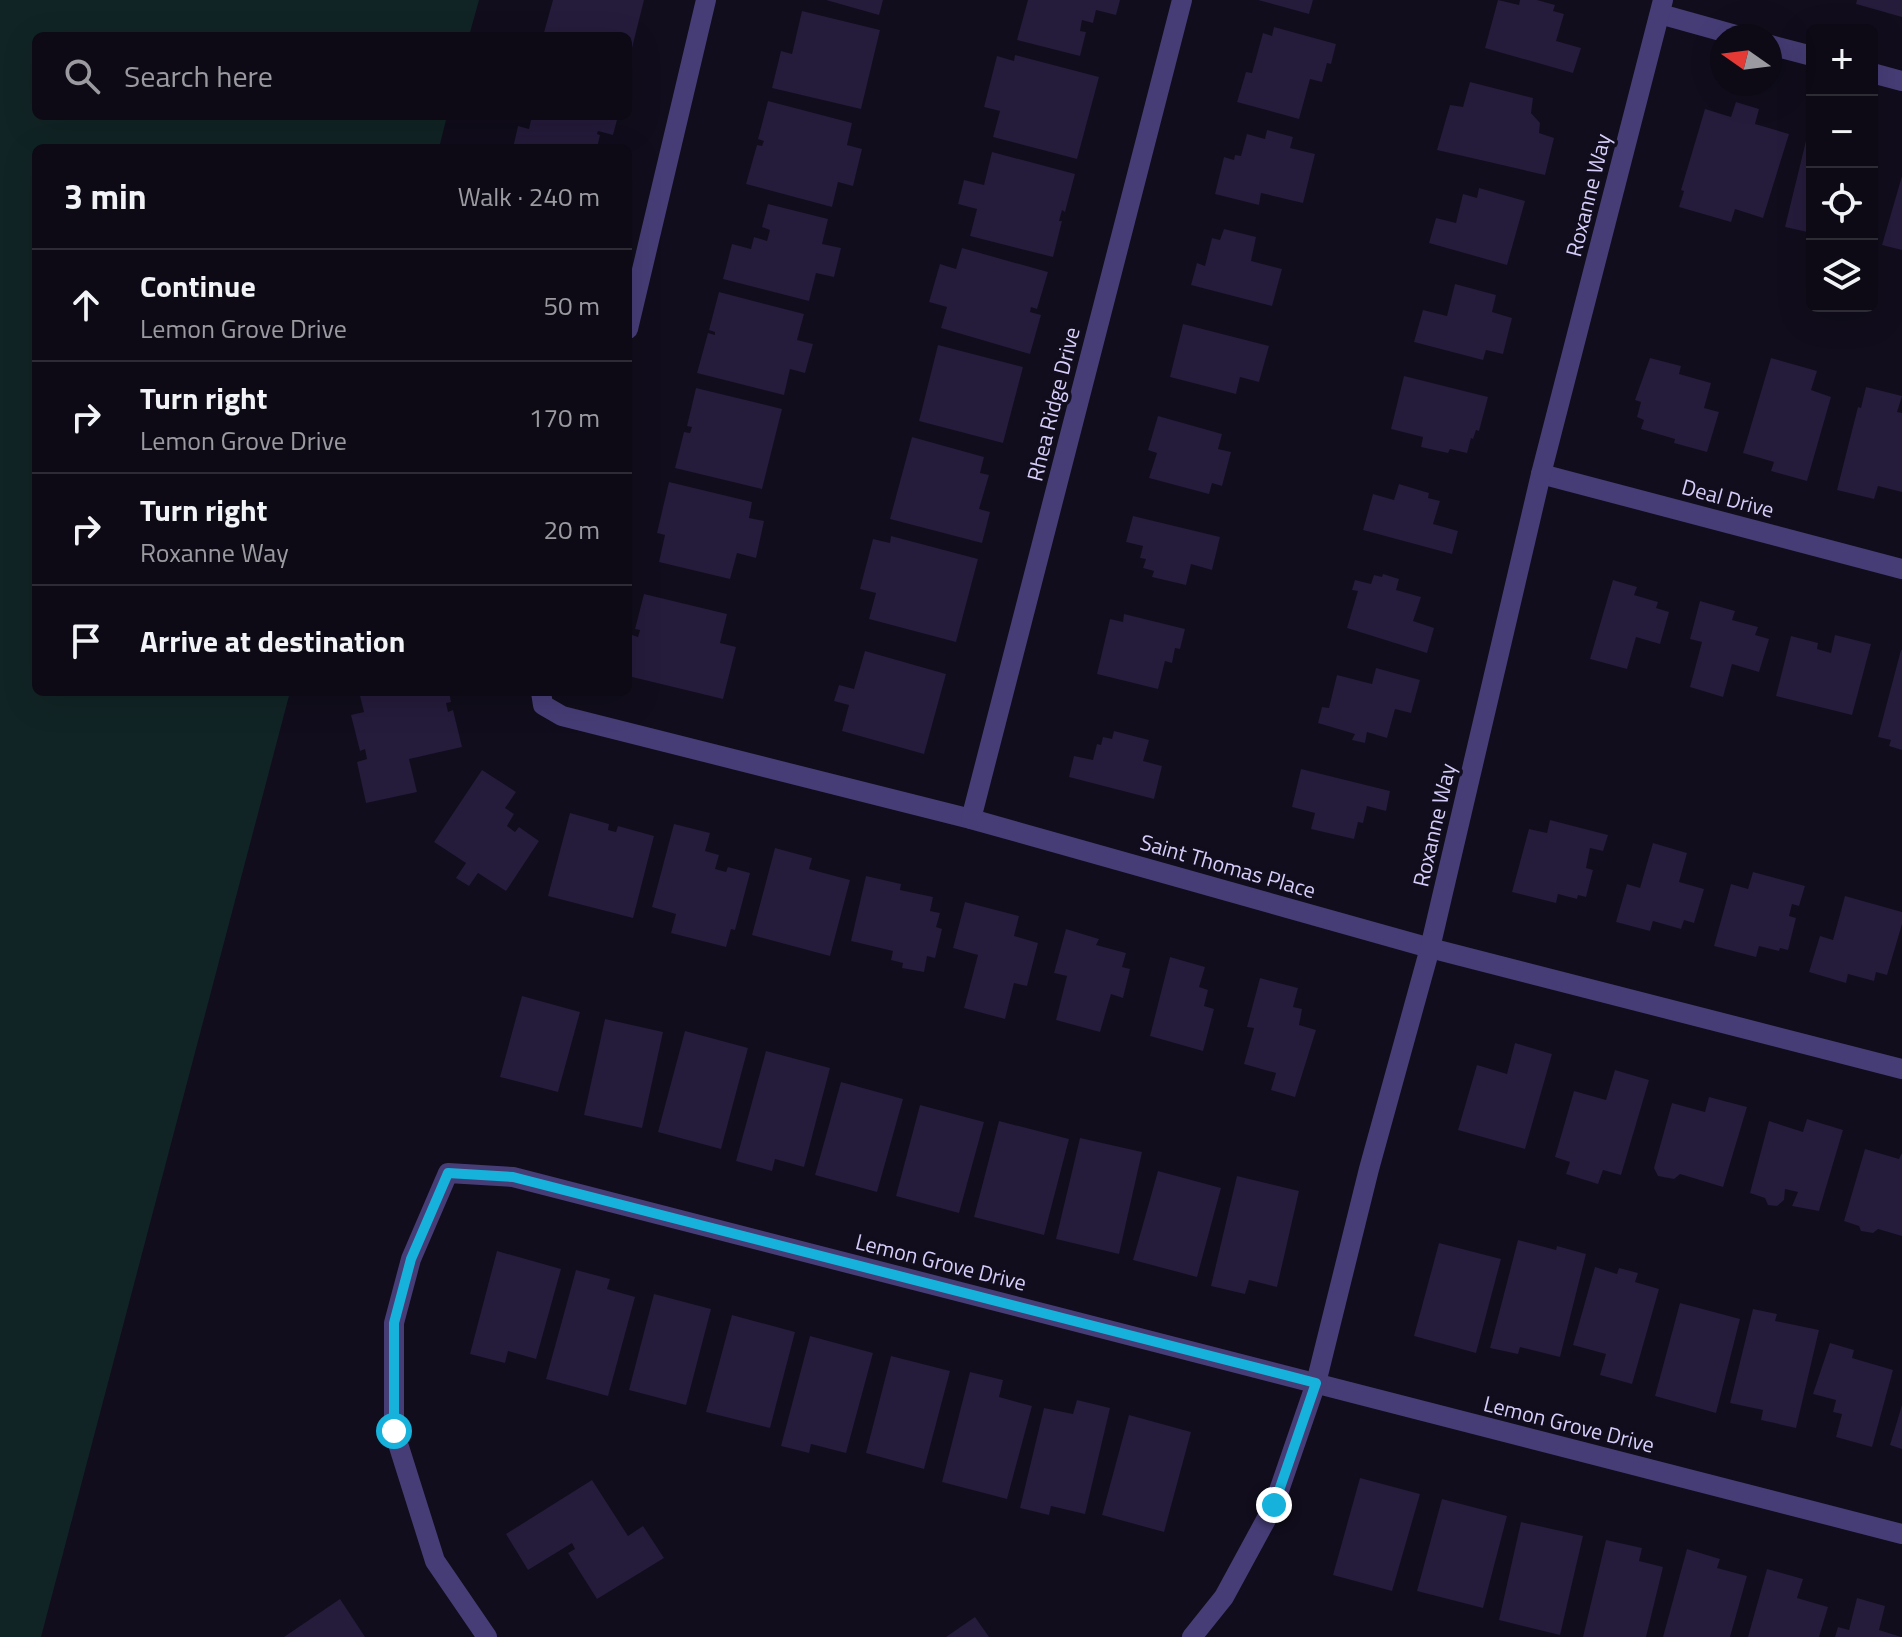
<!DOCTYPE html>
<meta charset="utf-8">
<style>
body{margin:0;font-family:"Titillium Web",sans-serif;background:#1b1822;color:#f1f3f6}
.controls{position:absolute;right:24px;top:24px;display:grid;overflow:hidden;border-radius:12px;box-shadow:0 8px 32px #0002}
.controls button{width:72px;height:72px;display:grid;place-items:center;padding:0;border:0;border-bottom:2px solid #2d2b34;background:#0d0a15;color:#f1f3f6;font:40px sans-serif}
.compass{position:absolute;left:1710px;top:24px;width:72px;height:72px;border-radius:50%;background:#0d0a15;box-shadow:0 8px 32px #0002;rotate:284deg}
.stop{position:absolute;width:24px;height:24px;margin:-18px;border:6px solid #17b2dc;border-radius:50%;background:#fff}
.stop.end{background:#17b2dc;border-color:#fff;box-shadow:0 2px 8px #0008}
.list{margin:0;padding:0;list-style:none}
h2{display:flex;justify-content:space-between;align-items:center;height:104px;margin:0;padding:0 32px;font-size:34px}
h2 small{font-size:26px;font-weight:400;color:#9a9aa0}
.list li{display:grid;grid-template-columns:52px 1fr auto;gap:24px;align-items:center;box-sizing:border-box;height:112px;padding:0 32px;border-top:2px solid #2d2b34}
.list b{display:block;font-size:30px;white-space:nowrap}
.list p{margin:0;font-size:26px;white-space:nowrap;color:#9a9aa0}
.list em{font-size:26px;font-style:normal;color:#9a9aa0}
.icon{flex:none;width:44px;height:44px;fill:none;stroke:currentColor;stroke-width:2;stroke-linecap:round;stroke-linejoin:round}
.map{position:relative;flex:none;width:1902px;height:1637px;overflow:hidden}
.search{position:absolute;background:#0d0a15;box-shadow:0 8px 32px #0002;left:32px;top:32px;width:600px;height:88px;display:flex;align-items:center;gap:20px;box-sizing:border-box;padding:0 28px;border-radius:12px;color:#9a9aa0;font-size:30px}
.panel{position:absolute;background:#0d0a15;box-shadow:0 8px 32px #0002;left:32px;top:144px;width:600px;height:552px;border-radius:12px}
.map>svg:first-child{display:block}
.green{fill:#112425}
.building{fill:#251b3b}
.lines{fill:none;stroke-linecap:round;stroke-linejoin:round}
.minor{stroke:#463d76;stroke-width:20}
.route{stroke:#17b2dc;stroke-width:10}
.labels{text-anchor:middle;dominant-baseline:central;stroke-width:7;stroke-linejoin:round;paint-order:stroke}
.street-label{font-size:22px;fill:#d7cdfa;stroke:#110d1c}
</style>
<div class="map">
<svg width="1902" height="1637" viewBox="0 0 1902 1637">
<rect width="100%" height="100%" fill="#110d1c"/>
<!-- green -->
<path class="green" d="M0 0H479L469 36H36V116H447L439 148H36V692H290L41 1637H0Z"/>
<!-- building -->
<g class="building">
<path d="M553 0H644L629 60 628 36H543Z"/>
<path d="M826 0H883L879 15Z"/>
<path d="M1028 0H1120L1116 15 1096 10 1093 23 1082 20 1080 31 1086 32 1080 56 1017 40Z"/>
<path d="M1258 0H1313L1309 14Z"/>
<path d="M1498 0 1519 5 1520 0H1537L1555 5 1553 11 1564 14 1556 41 1581 48 1573 73 1485 48Z"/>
<path d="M1857 0H1902V17L1856 4Z"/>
<path d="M802 11 880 30 861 109 772 88 781 51 792 54Z"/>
<path d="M1274 27 1336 44 1331 64 1327 63 1322 82 1310 79 1299 119 1237 102 1246 72 1252 73 1263 33 1272 36Z"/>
<path d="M1015 55 1099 77 1077 159 993 137 1000 111 984 107 997 56 1014 61Z"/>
<path d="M1470 82 1533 98 1531 113 1540 123 1539 133 1554 138 1545 175 1437 150 1450 105 1463 107Z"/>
<path d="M768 101 852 123 847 145 862 149 853 186 838 182 832 207 746 184 757 145 762 146 764 141 758 139Z"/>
<path d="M1736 102 1759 109 1755 124 1789 134 1763 218 1735 209 1731 222 1679 207 1684 191 1681 190 1705 109 1731 117Z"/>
<path d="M532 116H618L613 135 598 131 597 134 600 135 597 148H513L518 126 529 129Z"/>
<path d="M1267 130 1293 137 1290 148 1315 154 1303 203 1261 193 1259 205 1215 194 1224 157 1234 160 1235 155 1241 156 1247 134 1265 139Z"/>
<path d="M1806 141 1812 143V233L1785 227Z"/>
<path d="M992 152 1075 174 1065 212 1062 210 1059 221H1062L1053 257 970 236 977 209 958 204 964 180 984 185Z"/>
<path d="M1902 176V250L1882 245Z"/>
<path d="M1479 188 1525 201 1507 265 1429 243 1436 218 1456 223 1463 194 1477 198Z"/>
<path d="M768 204 828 219 822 244 841 248 834 277 816 273 809 301 723 279 732 244 751 249 754 237 767 241 770 230 762 227Z"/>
<path d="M1224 229 1256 237 1251 261 1282 269 1272 306 1191 285 1197 263 1205 266 1212 238 1220 240Z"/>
<path d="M962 248 1048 272 1037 309 1031 307 1030 312 1041 315 1030 354 941 328 947 307 929 302 940 264 956 269Z"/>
<path d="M1455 284 1496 295 1492 312 1512 318 1503 354 1486 350 1483 360 1414 342 1423 310 1447 316Z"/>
<path d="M719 292 804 314 797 340 813 344 805 373 790 369 784 395 697 373 708 333 715 335V332L709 330Z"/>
<path d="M1183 324 1269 346 1259 382 1240 377 1236 394 1170 377Z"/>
<path d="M938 345 1023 367 1003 443 919 421Z"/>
<path d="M1650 358 1681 366 1679 374 1711 383 1704 408 1719 412 1707 452 1674 443 1675 439 1641 429 1644 420 1637 417 1641 402 1635 400Z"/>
<path d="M1771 358 1817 371 1811 390 1831 397 1807 481 1771 471 1774 462 1743 453Z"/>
<path d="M1404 376 1488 397 1479 431 1476 430 1473 439 1471 438 1467 453 1450 449 1448 453 1421 447 1423 437 1391 429Z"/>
<path d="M1866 387 1902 396 1897 412 1902 413V492L1878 486 1874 499 1837 490 1858 407 1861 408Z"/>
<path d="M696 388 782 409 762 489 675 468 684 432 690 433 692 427 687 426Z"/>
<path d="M1158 416 1222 434 1218 449 1231 452 1222 486 1212 483 1209 494 1149 478 1157 453 1148 450Z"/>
<path d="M912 437 984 457 980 473 989 475 979 509 990 512 982 543 890 519Z"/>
<path d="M669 482 752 502 749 518 764 521 756 558 737 553 730 579 659 562 665 535 657 533Z"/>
<path d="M1399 484 1429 493 1428 498 1440 501 1433 524 1458 531 1452 554 1363 530 1373 494 1394 500Z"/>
<path d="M1133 516 1220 537 1212 570 1191 564 1186 585 1152 577 1154 571 1143 568 1146 559 1140 558 1143 546 1126 542Z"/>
<path d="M891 536 978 559 956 642 869 619 876 593 860 589 873 539 890 543Z"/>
<path d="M1383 574 1399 579 1396 590 1421 597 1413 621 1434 628 1427 653 1347 628 1358 591 1352 590 1355 580 1371 584 1374 575 1382 577Z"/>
<path d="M1613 580 1637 587 1634 595 1658 602 1656 608 1669 612 1660 644 1636 637 1627 669 1590 659Z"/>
<path d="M644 594 727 614 720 643 736 647 723 699 628 676V653L632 635 638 637 640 630 635 629Z"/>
<path d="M1700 601 1735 611 1732 620 1758 627 1755 635 1769 639 1759 672 1732 664 1723 697 1690 687 1702 642 1690 639Z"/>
<path d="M1124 614 1185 629 1180 649 1175 648 1172 663 1165 661 1158 689 1097 674 1110 619 1123 622Z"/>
<path d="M1835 635 1871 644 1852 715 1776 696 1791 636 1818 643 1817 649 1831 653Z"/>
<path d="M1901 650H1902V750L1889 746 1891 740 1878 737Z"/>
<path d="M865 651 946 674 924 754 842 731 849 705 834 701 839 685 854 689Z"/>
<path d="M1376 668 1420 680 1411 713 1395 709 1387 738 1367 732 1365 743 1352 740 1355 734 1318 723 1322 707 1329 708 1337 675 1372 684Z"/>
<path d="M359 692H449L451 702 446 703 448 712 453 710 462 747 409 759 417 792 366 803 357 762 367 759 365 749 360 751 351 715 364 712Z"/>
<path d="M1114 731 1149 740 1143 761 1162 766 1154 799 1069 777 1074 756 1093 760 1097 744 1101 745 1103 737 1112 739Z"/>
<path d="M1301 769 1390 791 1386 811 1367 806 1363 823 1358 822 1354 839 1311 829 1315 813 1292 807Z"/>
<path d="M482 770 516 792 505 808 514 814 507 826 515 832 519 827 539 841 506 891 478 873 469 886 456 878 466 863 434 842Z"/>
<path d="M570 813 609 824 608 830 616 832 618 826 654 836 633 918 548 896Z"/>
<path d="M1550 820 1608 835 1603 851 1590 848 1586 868 1593 870 1586 897 1578 895 1577 899 1558 894 1556 903 1512 892 1529 829 1547 833Z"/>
<path d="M674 824 710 833 705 851 719 855 715 869 726 872 728 867 750 873 735 930 731 929 726 947 671 933 676 914 652 907Z"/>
<path d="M1653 843 1687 853 1679 882 1704 889 1694 923 1684 920 1681 929 1653 921 1650 931 1616 922 1627 884 1640 888Z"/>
<path d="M775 848 812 858 809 869 850 880 830 956 752 935Z"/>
<path d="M1753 872 1805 886 1799 906 1792 904 1789 916 1796 918 1788 950 1780 948 1779 951 1759 946 1756 957 1714 946 1731 884 1748 889Z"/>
<path d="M866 876 901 884 900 890 933 897 930 911 940 913 936 927 942 929 935 958 927 956 924 972 902 968 903 963 891 960 893 951 851 941Z"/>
<path d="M1845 896 1902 912V924L1887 975 1876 972 1874 981 1848 974 1846 983 1809 972 1820 936 1833 940Z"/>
<path d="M965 902 1019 916 1014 936 1038 943 1027 986 1014 983 1005 1019 964 1008 978 955 953 948Z"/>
<path d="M1066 929 1099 939 1096 945 1126 953 1122 967 1130 969 1123 998 1111 994 1100 1032 1056 1020 1067 976 1054 973Z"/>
<path d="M1170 957 1205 967 1199 987 1208 990 1204 1006 1214 1009 1203 1051 1150 1036Z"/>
<path d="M1260 978 1298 988 1293 1007 1302 1009 1299 1025 1316 1030 1295 1097 1271 1090 1276 1073 1244 1064 1254 1028 1247 1027Z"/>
<path d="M522 996 580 1012 558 1092 500 1077Z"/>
<path d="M605 1019 663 1032 642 1128 584 1115Z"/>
<path d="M685 1031 748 1048 721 1149 658 1132Z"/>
<path d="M1515 1043 1552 1054 1525 1149 1458 1130 1477 1065 1507 1074Z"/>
<path d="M766 1051 830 1068 804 1167 775 1159 772 1171 736 1161Z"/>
<path d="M1615 1070 1649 1080 1621 1175 1603 1170 1598 1184 1566 1174 1570 1162 1555 1157 1574 1091 1606 1100Z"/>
<path d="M841 1082 903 1099 877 1192 815 1175Z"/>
<path d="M1709 1097 1747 1107 1723 1187 1680 1174 1674 1179 1658 1176 1654 1168 1672 1103 1705 1112Z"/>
<path d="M920 1105 984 1122 959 1213 896 1196Z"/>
<path d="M1807 1119 1843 1130 1819 1211 1792 1206 1798 1192 1785 1189 1784 1200 1777 1206 1768 1205 1765 1198 1750 1193 1769 1121 1803 1132Z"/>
<path d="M999 1121 1069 1139 1044 1235 974 1217Z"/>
<path d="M1080 1138 1142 1152 1119 1254 1056 1239Z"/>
<path d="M1865 1149 1899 1159 1902 1153V1236L1878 1229 1873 1233 1861 1231 1859 1226 1844 1221Z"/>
<path d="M1158 1171 1221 1188 1197 1277 1133 1260Z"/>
<path d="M1237 1176 1299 1191 1277 1287 1249 1280 1245 1294 1211 1286Z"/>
<path d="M1518 1240 1556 1250 1557 1246 1586 1254 1560 1357 1520 1347 1518 1354 1490 1348Z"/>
<path d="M1439 1243 1501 1259 1476 1353 1414 1336Z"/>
<path d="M497 1251 561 1269 536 1359 508 1351 505 1363 470 1354Z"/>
<path d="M1595 1267 1617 1274 1619 1268 1638 1273 1635 1282 1659 1289 1632 1384 1600 1375 1606 1354 1573 1345Z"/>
<path d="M576 1270 610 1279 607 1289 635 1297 608 1396 546 1379Z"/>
<path d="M654 1294 711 1309 686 1405 629 1390Z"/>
<path d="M1680 1303 1740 1319 1716 1413 1655 1396Z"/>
<path d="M1753 1309 1777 1314 1775 1321 1819 1330 1796 1428 1761 1420 1763 1410 1730 1403Z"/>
<path d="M732 1315 795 1332 770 1428 706 1412Z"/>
<path d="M810 1336 873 1353 846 1453 811 1444 809 1453 781 1446Z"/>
<path d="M1830 1343 1854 1350 1852 1358 1893 1370 1872 1447 1836 1437 1842 1414 1833 1412 1836 1400 1813 1394Z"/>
<path d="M891 1356 950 1371 924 1469 866 1453Z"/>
<path d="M970 1372 1003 1380 999 1397 1032 1406 1007 1499 942 1482Z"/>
<path d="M1077 1400 1110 1408 1085 1514 1051 1506 1049 1515 1020 1508 1044 1408 1073 1414Z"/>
<path d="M1902 1405V1449L1890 1445Z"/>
<path d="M1129 1415 1191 1432 1164 1532 1102 1515Z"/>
<path d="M1360 1478 1420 1494 1392 1591 1333 1575Z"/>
<path d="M592 1480 628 1536 643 1526 664 1558 597 1599 568 1553 575 1549 572 1543 528 1570 506 1534Z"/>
<path d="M1442 1499 1507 1516 1483 1608 1417 1591Z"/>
<path d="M1521 1522 1583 1536 1560 1635 1499 1620Z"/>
<path d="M1606 1540 1642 1548 1639 1561 1663 1567 1646 1637H1583Z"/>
<path d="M1687 1549 1720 1559 1717 1568 1747 1576 1730 1637H1663Z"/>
<path d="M1767 1569 1803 1579 1797 1598 1828 1607 1819 1637H1748Z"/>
<path d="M1857 1598 1885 1606 1879 1630 1901 1637H1835L1838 1627 1849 1630Z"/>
<path d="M340 1599 365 1637H284Z"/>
<path d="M975 1617 989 1637H946Z"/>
</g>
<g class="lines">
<!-- minor -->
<g class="minor">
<path d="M1660 14 1739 36"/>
<path d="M1770 45 1812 56"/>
<path d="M1872 73 1902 81"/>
<path d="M628 329 706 0"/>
<path d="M1541 474 1902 569"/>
<path d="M541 692 543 705 562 716 971 819 1430 948 1902 1069"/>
<path d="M971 819 1182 0"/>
<path d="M487 1637 435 1561 394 1431V1323L411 1259 448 1173 513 1177 1902 1534"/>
<path d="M1192 1637 1224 1597 1274 1505 1316 1383 1369 1169 1430 948 1541 474 1663 0"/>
</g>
</g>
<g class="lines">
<!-- route -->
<path class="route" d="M394 1431V1323L411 1259 448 1173 513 1177 1316 1383 1274 1505"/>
</g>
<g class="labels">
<!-- street labels -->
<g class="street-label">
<text transform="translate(1588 195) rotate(-76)">Roxanne Way</text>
<text transform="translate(1053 404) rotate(-76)">Rhea Ridge Drive</text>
<text transform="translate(1728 498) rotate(15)">Deal Drive</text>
<text transform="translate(1434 825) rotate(-77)">Roxanne Way</text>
<text transform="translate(1228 866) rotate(16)">Saint Thomas Place</text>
<text transform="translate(941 1262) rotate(14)">Lemon Grove Drive</text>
<text transform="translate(1569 1424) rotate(14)">Lemon Grove Drive</text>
</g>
</g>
</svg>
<div class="controls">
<button>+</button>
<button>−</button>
<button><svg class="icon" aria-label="locate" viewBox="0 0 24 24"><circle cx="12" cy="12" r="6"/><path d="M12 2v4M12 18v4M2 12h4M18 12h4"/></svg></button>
<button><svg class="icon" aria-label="layers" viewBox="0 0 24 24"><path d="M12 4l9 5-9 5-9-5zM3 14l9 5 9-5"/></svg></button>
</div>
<svg class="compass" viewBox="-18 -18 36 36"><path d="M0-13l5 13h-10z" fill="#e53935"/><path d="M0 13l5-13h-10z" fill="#9a9aa0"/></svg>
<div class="stop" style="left:394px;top:1431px"></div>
<div class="stop end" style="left:1274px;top:1505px"></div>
<div class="search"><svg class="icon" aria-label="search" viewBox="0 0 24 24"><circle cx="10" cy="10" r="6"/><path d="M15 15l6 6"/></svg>Search here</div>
<section class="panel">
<h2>3 min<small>Walk · 240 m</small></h2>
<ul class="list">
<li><svg class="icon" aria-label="ahead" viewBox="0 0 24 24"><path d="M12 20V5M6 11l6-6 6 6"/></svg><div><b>Continue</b><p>Lemon Grove Drive</p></div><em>50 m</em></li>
<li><svg class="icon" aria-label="right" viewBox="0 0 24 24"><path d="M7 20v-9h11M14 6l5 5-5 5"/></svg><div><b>Turn right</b><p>Lemon Grove Drive</p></div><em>170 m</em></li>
<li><svg class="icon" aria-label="right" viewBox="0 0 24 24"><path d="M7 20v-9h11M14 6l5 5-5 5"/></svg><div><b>Turn right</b><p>Roxanne Way</p></div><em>20 m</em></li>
<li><svg class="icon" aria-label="arrive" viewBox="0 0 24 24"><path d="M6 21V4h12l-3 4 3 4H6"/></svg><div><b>Arrive at destination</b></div></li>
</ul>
</section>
</div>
